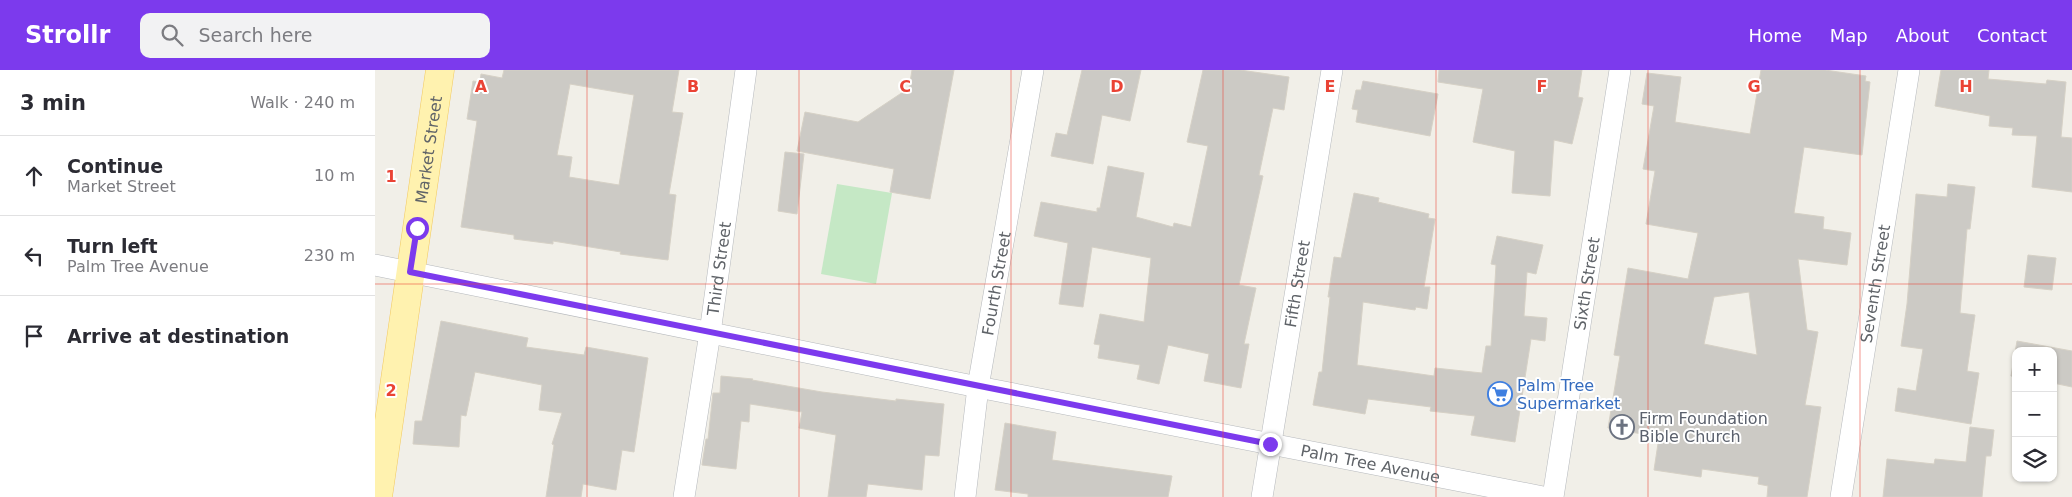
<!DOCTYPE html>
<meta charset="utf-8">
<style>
body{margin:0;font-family:"DejaVu Sans",sans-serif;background:#f2f2f3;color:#2b2b33}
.controls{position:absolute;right:15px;bottom:15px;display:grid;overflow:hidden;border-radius:10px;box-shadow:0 1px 4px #0004}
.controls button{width:45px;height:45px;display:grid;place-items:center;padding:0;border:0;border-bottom:1px solid #e1e1e2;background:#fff;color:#2b2b33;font:25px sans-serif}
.stop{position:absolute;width:15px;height:15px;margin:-11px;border:4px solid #7c3aed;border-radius:50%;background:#fff}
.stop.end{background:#7c3aed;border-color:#fff;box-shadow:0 1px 5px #0008}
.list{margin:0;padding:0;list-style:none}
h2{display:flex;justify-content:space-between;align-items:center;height:65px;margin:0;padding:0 20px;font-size:21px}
h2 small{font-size:16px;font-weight:400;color:#7c7c81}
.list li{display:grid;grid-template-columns:32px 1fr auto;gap:15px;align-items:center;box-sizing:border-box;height:80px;padding:0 20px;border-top:1px solid #e1e1e2}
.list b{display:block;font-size:19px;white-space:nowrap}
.list p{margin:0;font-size:16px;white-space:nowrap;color:#7c7c81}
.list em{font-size:16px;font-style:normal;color:#7c7c81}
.icon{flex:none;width:28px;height:28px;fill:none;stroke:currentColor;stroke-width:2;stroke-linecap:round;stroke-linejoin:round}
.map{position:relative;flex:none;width:1697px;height:427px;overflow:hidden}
header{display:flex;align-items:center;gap:30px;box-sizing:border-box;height:70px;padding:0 25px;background:#7c3aed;color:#fff}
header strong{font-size:24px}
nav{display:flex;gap:28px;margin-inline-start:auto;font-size:18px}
.search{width:350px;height:45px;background:#f2f2f3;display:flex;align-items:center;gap:12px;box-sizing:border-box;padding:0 18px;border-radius:10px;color:#7c7c81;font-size:19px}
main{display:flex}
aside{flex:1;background:#fff}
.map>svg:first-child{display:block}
.green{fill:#c5e8c5}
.building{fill:#cccac5;stroke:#d6d1c6;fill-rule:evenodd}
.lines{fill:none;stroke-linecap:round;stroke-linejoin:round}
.street-casing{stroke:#b5b8bc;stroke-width:22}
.primary-casing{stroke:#f2c960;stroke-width:29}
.street{stroke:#fff;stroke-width:21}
.primary{stroke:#fff2af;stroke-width:28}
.route{stroke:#7c3aed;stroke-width:6}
.grid{fill:none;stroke:#ea4335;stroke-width:1;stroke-opacity:0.55}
.labels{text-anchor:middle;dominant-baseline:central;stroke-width:4;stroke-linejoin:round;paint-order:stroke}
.street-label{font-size:16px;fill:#5f6368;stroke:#fff}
.shop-label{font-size:16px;fill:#366cbe;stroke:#fff;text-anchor:start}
.worship-label{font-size:16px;fill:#5b616d;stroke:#fff;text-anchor:start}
.grid-label{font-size:16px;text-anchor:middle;font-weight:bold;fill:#ea4335;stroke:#fff;stroke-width:4;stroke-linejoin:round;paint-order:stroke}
</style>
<header>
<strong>Strollr</strong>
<div class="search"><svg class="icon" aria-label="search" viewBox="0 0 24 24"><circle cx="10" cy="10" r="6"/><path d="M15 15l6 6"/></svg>Search here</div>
<nav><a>Home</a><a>Map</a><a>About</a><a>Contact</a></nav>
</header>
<main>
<aside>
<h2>3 min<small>Walk · 240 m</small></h2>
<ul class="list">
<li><svg class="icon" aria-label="ahead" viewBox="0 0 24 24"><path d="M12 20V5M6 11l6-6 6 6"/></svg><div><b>Continue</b><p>Market Street</p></div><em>10 m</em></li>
<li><svg class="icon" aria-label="left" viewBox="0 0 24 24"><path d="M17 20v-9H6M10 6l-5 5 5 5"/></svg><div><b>Turn left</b><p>Palm Tree Avenue</p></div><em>230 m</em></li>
<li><svg class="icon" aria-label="arrive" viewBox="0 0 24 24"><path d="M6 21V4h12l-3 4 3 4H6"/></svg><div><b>Arrive at destination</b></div></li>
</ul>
</aside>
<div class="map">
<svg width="1697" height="427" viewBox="0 0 1697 427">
<rect width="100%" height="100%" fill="#f1efe8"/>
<!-- green -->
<path class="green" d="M462 114 517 123 501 214 446 204Z"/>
<!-- building -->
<g class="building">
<path d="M129 0H304L297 42 308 43 294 124 301 125 293 190 245 184 246 182 178 171V174L139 169V165L86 157 102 51 92 49 98 11 105 12 106 4 127 8ZM195 14 259 25 244 115 194 107 197 87 182 85Z"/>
<path d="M537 0H579L555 129 515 122 519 99 422 81 430 42 483 52 534 18Z"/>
<path d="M707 0H766L755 51 727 45 718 94 676 86 681 63 692 65Z"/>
<path d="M828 0H865L914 7 909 40 898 38 884 105 888 106 864 215 881 218 869 274H874L866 318 829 311 834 284 793 275 784 314 762 309 765 295 723 288 725 275 719 274 725 244 769 252 776 188 717 177 708 237 684 234 693 173 659 166 666 132 722 142V138H725L733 96 769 103 761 147 798 157 799 153 816 157 833 76 812 72Z"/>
<path d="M1064 0H1207L1203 27 1208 28 1197 74 1179 70 1175 126 1137 123 1140 81 1098 72 1108 19 1063 12Z"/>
<path d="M1386 0H1450L1491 6 1490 11 1495 12 1487 85 1429 77 1419 143 1449 147 1448 159 1476 163 1472 195 1423 189 1432 260 1443 262 1430 335 1446 337 1432 427H1392L1393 416 1383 414 1384 407 1327 399 1326 407 1279 400 1284 367 1233 358 1245 286 1239 285 1253 198 1313 209 1323 163 1271 154 1280 101 1268 99 1279 36 1267 34 1272 3 1306 7 1300 52 1375 64ZM1374 222 1382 285 1329 274 1339 227Z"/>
<path d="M1566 0H1614L1613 9 1671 14 1672 10 1691 12 1686 67 1697 68V122L1657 117 1662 66 1637 65 1638 58 1614 56 1615 46 1560 36Z"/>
<path d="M988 11 1063 24 1055 66 981 52 983 40 977 39 981 20H986Z"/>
<path d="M410 82 429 84 422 144 403 141Z"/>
<path d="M1573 114 1600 117 1595 159H1592L1585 243 1600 245 1592 301 1604 303 1596 354 1520 341 1523 318 1541 321 1548 279 1526 276 1532 234 1541 124 1572 127Z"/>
<path d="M979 123 1004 128 1003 132 1054 144 1053 148 1060 149 1049 217H1055L1052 239 1041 237 1040 240 988 232 982 295 1059 306 1060 298 1107 303 1111 276H1116L1121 195 1116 194 1122 166 1168 175 1161 204 1152 202 1149 246 1172 248 1170 271 1156 269 1140 372 1096 365 1100 346 1055 341 1056 337 993 329 990 344 938 335 944 302H947L955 227H953L959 187 966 188Z"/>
<path d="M1653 185 1681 188 1677 220 1649 217Z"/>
<path d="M66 251 153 268 151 277 209 285 211 277 273 288 259 382 247 380 241 420 208 414 206 427H171L179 375 177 374 187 343 164 340 167 315 100 302 91 346 86 345 84 377 38 374 40 351H47Z"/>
<path d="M1642 271 1697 281V317L1678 313V281H1641V307L1636 306Z"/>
<path d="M346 306 378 309 377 310 447 322 521 331V329L569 334 564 386 550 385 547 420 493 414 491 427H453L461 365 424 358 427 342 375 334 374 352 366 351 361 399 327 395 331 369H333L338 323H345Z"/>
<path d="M630 353 681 362 677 390 797 406 793 427H653V424L620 420Z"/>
<path d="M1595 357 1619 360 1616 386H1611L1607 427H1508L1512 389 1559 394 1560 389 1591 392Z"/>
</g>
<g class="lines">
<defs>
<g id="street">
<path id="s1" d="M0 195 603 317 1168 427"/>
<path id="s2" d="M309 427 335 263 371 0"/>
<path id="s3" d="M590 427 603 317 658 0"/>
<path id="s4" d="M887 427 957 0"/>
<path id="s5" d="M1178 427 1245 0"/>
<path id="s6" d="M1466 427 1534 0"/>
</g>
<g id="primary">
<path id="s7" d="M3 427 65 0"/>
</g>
</defs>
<!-- street casing -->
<use href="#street" class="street-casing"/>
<!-- primary casing -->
<use href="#primary" class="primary-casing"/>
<!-- street -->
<use href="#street" class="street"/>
<!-- primary -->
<use href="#primary" class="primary"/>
</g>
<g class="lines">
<!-- route -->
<path class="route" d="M42 158 35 202 895 374"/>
</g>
<!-- grid -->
<path class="grid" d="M212 0V427M424 0V427M636 0V427M848 0V427M1061 0V427M1273 0V427M1485 0V427M0 214H1697"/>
<!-- icons -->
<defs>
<symbol id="supermarket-ring" viewBox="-11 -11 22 22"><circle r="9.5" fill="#fff" stroke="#3f7fe0" stroke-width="1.5"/><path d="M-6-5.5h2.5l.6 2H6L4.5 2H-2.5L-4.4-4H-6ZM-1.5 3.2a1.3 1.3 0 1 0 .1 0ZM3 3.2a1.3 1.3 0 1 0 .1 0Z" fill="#3f7fe0"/></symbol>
<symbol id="church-ring" viewBox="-11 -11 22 22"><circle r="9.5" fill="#fff" stroke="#6b7280" stroke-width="1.5"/><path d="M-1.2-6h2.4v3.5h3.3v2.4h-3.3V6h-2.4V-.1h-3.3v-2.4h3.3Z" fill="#6b7280"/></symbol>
</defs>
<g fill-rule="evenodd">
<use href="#supermarket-ring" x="1111" y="310" width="28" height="28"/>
<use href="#church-ring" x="1233" y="343" width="28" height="28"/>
</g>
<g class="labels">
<!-- street labels -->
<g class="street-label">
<text stroke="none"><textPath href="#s7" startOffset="351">Market Street</textPath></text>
<text stroke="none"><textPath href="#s2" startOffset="231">Third Street</textPath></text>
<text stroke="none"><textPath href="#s3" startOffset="216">Fourth Street</textPath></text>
<text stroke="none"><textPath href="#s4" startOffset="216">Fifth Street</textPath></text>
<text stroke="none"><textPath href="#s5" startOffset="216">Sixth Street</textPath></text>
<text stroke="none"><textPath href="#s6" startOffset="216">Seventh Street</textPath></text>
<text stroke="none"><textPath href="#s1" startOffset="1015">Palm Tree Avenue</textPath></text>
</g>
<!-- shop labels -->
<g class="shop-label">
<text x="1142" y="315">Palm Tree<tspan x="1142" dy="18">Supermarket</tspan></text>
</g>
<!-- worship labels -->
<g class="worship-label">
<text x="1264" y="348">Firm Foundation<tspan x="1264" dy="18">Bible Church</tspan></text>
</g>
</g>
<g class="grid-label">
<text x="106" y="22">A</text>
<text x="318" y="22">B</text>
<text x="530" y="22">C</text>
<text x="742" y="22">D</text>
<text x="955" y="22">E</text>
<text x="1167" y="22">F</text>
<text x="1379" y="22">G</text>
<text x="1591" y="22">H</text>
<text x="16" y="112">1</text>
<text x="16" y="326">2</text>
</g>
</svg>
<div class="controls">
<button>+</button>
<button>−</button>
<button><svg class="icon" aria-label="layers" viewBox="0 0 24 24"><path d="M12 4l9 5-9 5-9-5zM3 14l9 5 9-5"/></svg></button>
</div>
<div class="stop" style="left:42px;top:158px"></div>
<div class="stop end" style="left:895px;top:374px"></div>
</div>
</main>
